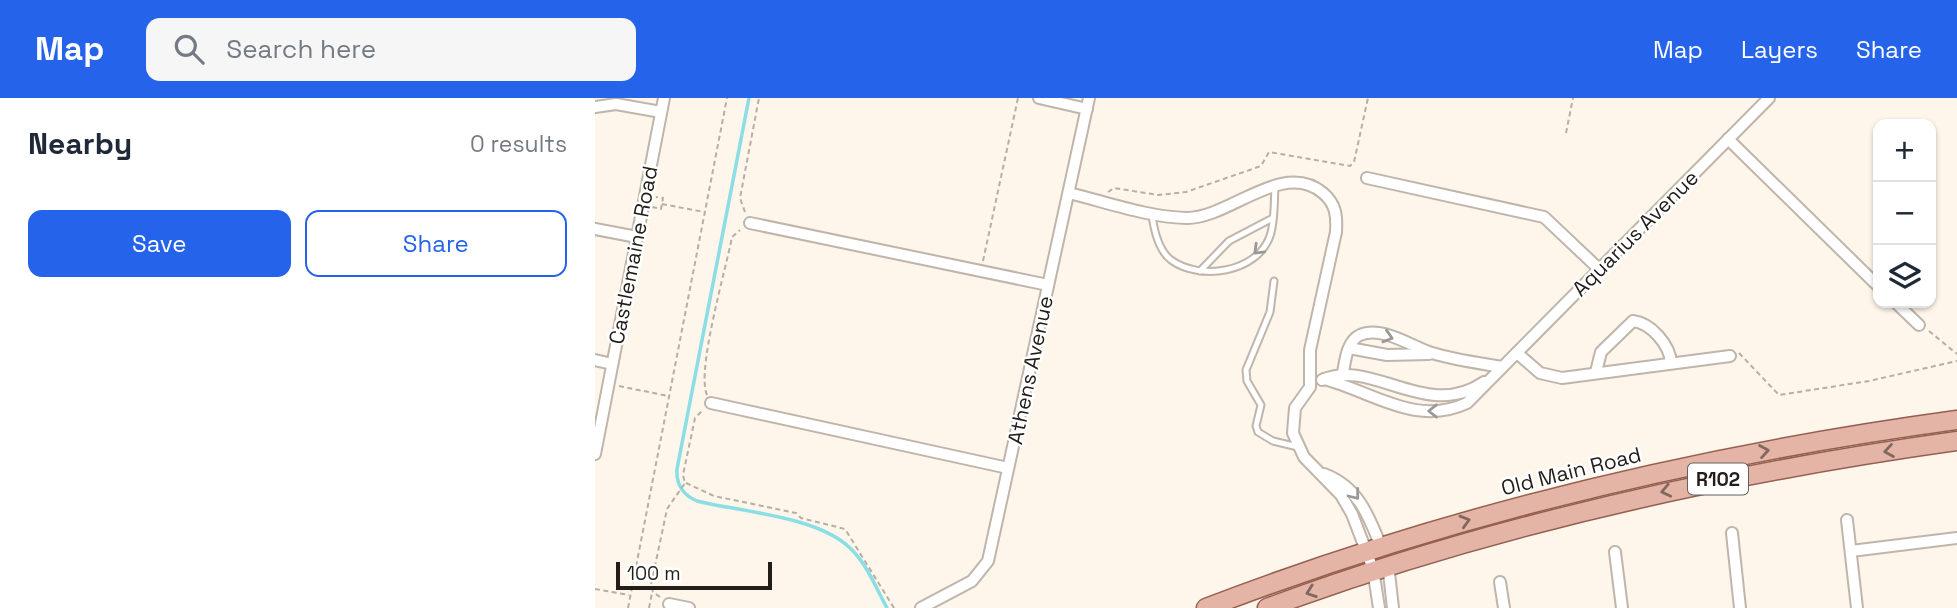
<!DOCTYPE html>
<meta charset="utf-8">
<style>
body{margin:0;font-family:"Space Grotesk",sans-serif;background:#f6f6f7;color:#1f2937}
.controls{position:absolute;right:21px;top:21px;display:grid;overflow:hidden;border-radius:14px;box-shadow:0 2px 5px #0004}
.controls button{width:63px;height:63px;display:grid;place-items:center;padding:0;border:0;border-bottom:2px solid #e0e1e3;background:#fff;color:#1f2937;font:35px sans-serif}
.scale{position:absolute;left:21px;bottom:18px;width:156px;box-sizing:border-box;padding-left:7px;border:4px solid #211d18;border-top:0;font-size:19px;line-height:24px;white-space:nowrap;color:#211d18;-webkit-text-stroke:5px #fff;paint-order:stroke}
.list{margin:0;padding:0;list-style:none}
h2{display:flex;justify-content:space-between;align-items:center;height:91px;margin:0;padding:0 28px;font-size:30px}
h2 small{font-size:23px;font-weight:400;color:#747a83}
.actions{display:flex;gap:14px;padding:21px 28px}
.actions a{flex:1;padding:16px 0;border:2px solid #2563eb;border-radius:14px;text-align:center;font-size:24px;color:#2563eb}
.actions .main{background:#2563eb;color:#fff}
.icon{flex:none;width:38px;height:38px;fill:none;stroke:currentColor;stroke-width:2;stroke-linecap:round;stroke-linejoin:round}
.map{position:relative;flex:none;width:1362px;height:510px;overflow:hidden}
header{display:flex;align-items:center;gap:42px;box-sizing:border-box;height:98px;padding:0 35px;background:#2563eb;color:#fff}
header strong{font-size:33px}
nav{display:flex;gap:38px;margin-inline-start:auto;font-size:24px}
.search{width:490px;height:63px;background:#f6f6f7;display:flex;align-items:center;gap:18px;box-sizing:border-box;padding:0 24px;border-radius:14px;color:#747a83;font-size:26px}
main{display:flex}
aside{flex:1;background:#fff}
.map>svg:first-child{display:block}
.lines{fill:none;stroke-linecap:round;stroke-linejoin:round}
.stream{stroke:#8adee4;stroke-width:3.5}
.service-casing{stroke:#c0b5aa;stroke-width:9}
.minor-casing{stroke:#c0b5aa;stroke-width:14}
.primary-casing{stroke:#945f4f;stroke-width:21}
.path{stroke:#b6afa7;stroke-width:2;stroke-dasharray:5 3.5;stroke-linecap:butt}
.service{stroke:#fff;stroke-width:5}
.minor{stroke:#fff;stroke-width:10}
.primary{stroke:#e4b4a7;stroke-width:18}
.oneway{stroke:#9b9997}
.oneway2{stroke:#826860}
.labels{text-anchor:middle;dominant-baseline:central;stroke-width:5;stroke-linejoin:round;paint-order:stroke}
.shield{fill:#fff;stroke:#64615d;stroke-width:2}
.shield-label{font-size:19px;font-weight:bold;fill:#211d18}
.street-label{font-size:21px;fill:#211d18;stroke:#fff}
</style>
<header>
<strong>Map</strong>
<div class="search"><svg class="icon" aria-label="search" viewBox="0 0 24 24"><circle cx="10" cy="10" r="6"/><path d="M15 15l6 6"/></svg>Search here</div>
<nav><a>Map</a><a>Layers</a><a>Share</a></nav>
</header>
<main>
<aside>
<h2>Nearby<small>0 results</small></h2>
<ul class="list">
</ul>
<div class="actions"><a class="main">Save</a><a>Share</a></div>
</aside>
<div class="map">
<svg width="1362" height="510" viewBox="0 0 1362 510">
<rect width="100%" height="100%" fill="#fef5eb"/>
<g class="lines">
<!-- stream -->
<path class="stream" d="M154 0 82 371C81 386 88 397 102 403 146 414 222 418 255 450 272 466 281 490 292 510"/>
<defs>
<g id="service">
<path d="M557 117C559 132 563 152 576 162 605 183 662 175 675 138 680 123 679 104 680 89"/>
<path d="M605 173 634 143 678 120"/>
<path d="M679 183 675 214 651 272 652 283 666 307 661 328 663 334 678 343 703 349"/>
</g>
<g id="minor">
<path d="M444 0 492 11"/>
<path d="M0 9 21 6 66 14"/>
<path d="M1133 41 1283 188"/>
<path d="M772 80 949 119 1004 171"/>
<path d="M474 95C511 104 552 119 591 120 634 121 687 61 728 95 741 106 742 118 741 134L715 252V289L700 310 698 335 709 359 746 397 757 416 778 471 784 510"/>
<path d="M155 125 453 187"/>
<path d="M0 131 42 139"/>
<path d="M1301 205 1324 227"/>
<path d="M754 250 792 257 834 256"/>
<path d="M922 255 945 275 967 280 1135 258"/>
<path d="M0 262 17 266"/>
<path d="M1001 274 1006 254 1038 223C1056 225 1075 247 1076 265"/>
<path d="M748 275C750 263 752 243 765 237 787 227 817 249 837 255 860 262 884 265 907 269"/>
<path d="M729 281C778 294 821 329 872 305L1174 0"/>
<path d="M727 282C777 259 831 324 889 284"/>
<path d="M116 305 413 370"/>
<path d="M0 356 69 0"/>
<path d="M729 376C764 389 774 419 787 451"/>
<path d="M1252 422 1262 510"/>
<path d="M1137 435 1145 510"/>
<path d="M1256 453 1362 440"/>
<path d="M1020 454 1027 510"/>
<path d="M793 466 798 510"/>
<path d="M905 484 909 510"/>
<path d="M74 506 94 510"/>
<path d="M326 510 377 483 393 463 494 0"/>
</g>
<g id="primary">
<path d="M611 510C853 417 1105 357 1362 322"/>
<path d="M672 510C896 427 1126 376 1362 343"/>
</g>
</defs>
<!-- service casing -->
<use href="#service" class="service-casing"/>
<!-- minor casing -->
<use href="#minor" class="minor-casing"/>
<!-- primary casing -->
<use href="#primary" class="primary-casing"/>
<!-- path -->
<g class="path">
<path d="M971 35 978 0"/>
<path d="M513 94 519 90 563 97 591 94 666 68 674 54 755 68 759 64 773 0"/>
<path d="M67 106 109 114"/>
<path d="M57 109 66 111 68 100 61 99"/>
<path d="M150 114 145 100 164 0"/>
<path d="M388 163 423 0"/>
<path d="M1334 233 1362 256"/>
<path d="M1144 255 1184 297 1274 283 1362 263"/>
<path d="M24 288 73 298"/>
<path d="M112 297C101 273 131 171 137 139L145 132"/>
<path d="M91 385 119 398 201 415 206 420 250 431 299 510"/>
<path d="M0 491 34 497"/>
<path d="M65 499 58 494 56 487 72 411 90 385 88 377 100 320 108 312"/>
<path d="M33 510 132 0"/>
<path d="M54 510 57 495"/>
</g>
<!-- service -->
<use href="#service" class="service"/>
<!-- minor -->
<use href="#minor" class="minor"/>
<!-- primary -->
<use href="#primary" class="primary"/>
</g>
<!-- one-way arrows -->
<defs><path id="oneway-chevron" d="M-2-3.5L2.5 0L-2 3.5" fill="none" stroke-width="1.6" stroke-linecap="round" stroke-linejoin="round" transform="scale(1.75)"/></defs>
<g class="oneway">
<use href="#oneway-chevron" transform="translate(663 152) rotate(135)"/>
<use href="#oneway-chevron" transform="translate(793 239) rotate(17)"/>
<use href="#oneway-chevron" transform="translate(838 313) rotate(-180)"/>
<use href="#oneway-chevron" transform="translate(760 397) rotate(52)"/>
</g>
<g class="oneway2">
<use href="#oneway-chevron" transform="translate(1169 353) rotate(-10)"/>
<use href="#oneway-chevron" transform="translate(1294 353) rotate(171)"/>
<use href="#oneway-chevron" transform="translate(1071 393) rotate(168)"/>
<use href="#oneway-chevron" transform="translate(870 423) rotate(-16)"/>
<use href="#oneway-chevron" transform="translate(716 494) rotate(160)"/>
</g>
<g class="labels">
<!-- shield labels -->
<rect class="shield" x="1093" y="365.5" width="60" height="31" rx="5"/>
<g class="shield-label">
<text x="1123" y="381">R102</text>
</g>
<!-- street labels -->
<g class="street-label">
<text transform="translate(1040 135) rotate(-45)">Aquarius Avenue</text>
<text transform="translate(38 157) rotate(-79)">Castlemaine Road</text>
<text transform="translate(435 272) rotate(-78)">Athens Avenue</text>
<text transform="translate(976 373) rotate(-14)">Old Main Road</text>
</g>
</g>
</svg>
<div class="controls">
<button>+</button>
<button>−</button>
<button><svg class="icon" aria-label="layers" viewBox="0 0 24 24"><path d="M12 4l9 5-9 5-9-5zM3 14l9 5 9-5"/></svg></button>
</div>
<div class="scale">100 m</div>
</div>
</main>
